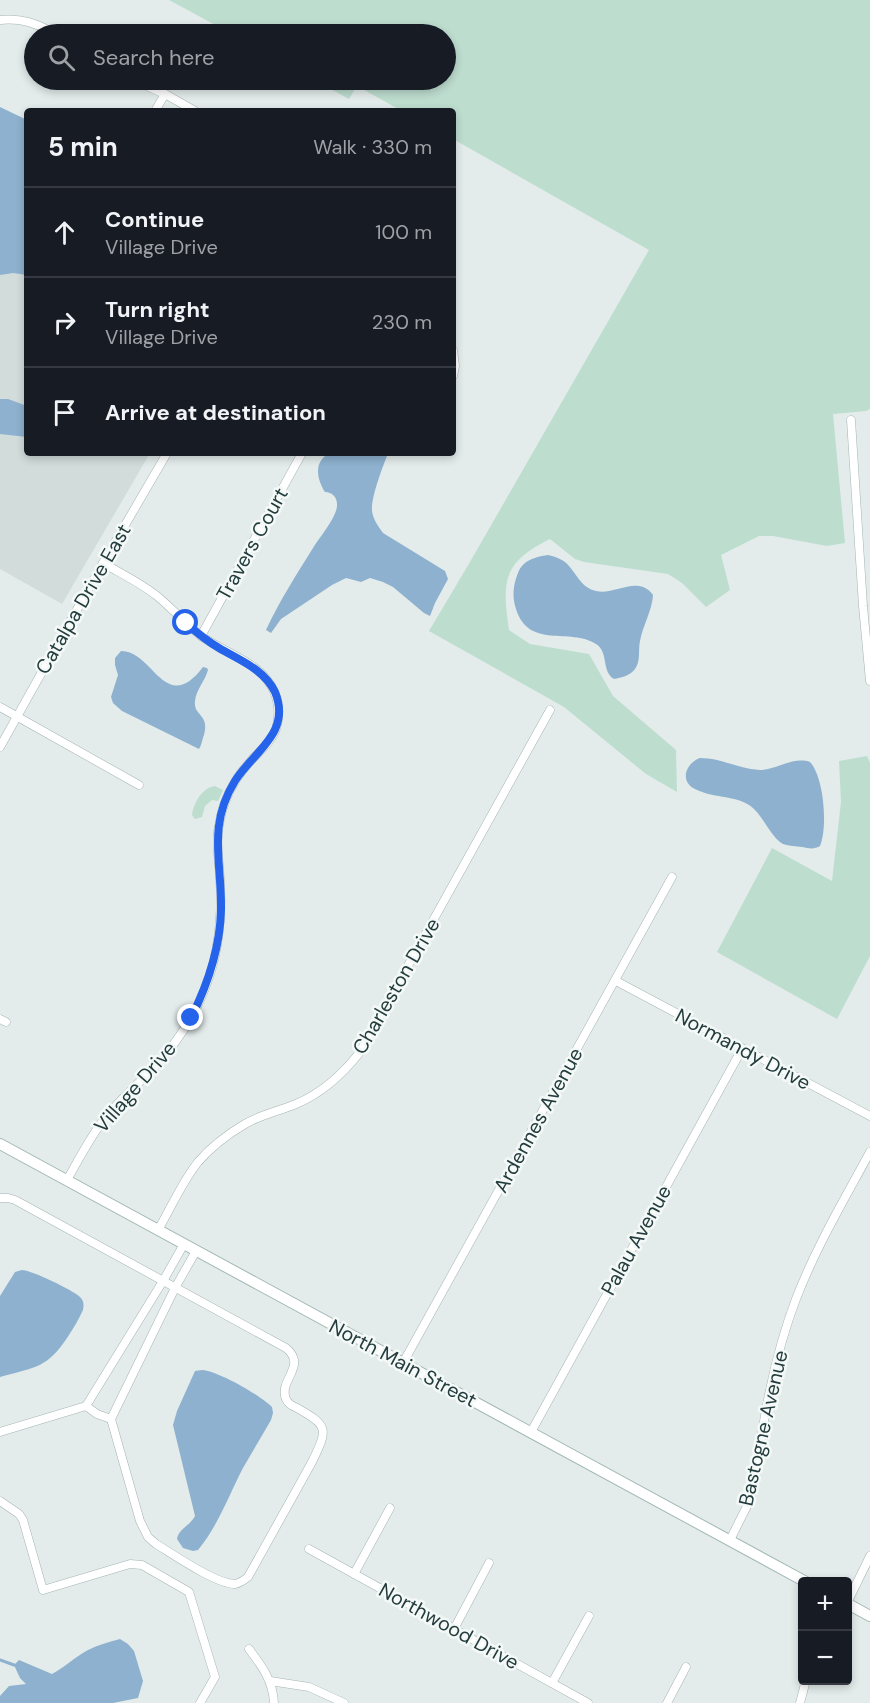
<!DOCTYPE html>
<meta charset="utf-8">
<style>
body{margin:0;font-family:"DM Sans",sans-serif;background:#20242c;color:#f1f3f6}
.controls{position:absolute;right:18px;bottom:18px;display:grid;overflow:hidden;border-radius:6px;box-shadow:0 3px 9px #0003}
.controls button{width:54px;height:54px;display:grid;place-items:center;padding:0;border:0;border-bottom:2px solid #363941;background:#171b24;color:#f1f3f6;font:30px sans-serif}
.stop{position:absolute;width:18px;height:18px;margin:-14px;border:4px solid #2563eb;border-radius:50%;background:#fff}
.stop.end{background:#2563eb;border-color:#fff;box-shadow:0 2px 6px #0008}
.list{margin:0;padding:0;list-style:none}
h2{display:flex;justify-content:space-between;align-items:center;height:78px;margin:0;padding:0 24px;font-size:26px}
h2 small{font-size:20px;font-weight:400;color:#9ea1a6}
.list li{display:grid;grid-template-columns:39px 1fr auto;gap:18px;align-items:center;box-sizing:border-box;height:90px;padding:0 24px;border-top:2px solid #363941}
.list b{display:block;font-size:22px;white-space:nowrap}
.list p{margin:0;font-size:20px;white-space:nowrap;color:#9ea1a6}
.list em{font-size:20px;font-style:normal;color:#9ea1a6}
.icon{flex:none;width:33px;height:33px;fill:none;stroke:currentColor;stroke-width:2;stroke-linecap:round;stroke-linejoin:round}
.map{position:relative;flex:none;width:870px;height:1703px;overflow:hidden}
.search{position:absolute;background:#171b24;box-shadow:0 3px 9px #0003;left:24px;top:24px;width:432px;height:66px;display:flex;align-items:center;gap:15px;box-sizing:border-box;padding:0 21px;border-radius:33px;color:#9ea1a6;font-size:22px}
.panel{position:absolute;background:#171b24;box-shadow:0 3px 9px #0003;left:24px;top:108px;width:432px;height:348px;border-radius:6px}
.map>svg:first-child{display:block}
.built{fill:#d1dcdb}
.green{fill:#bdddcf}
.water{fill:#8db1cf}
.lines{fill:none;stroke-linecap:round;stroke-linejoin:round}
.stream{stroke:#8db1cf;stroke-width:3}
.minor-casing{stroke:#a6b4b3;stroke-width:9}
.secondary-casing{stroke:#a2b8b6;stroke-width:12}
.minor{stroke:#fff;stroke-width:8}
.secondary{stroke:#fff;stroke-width:10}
.route{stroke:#2563eb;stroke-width:8}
.labels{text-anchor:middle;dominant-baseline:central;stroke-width:5;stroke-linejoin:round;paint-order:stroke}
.street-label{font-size:20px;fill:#233c3d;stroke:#f4f9f8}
</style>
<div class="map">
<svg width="870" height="1703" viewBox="0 0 870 1703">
<rect width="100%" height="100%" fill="#e3eceb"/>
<!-- built -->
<path class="built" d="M0 242 27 256V453H150L62 604 0 569Z"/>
<!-- green -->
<g class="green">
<path d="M169 0H870V409L866 411 833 414 845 543 827 546 773 536H759L721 555 730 590 706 607 682 583 668 574 584 562 575 559 550 539C502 563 502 581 509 630L530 644 589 654 613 696 676 750 677 792 646 774 564 707 429 631 470 562 649 250 453 139V111H402L357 86 349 99 314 80H446V34H232Z"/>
<path d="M867 756 870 763V956L837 1019 717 952 772 848 832 881 841 802 839 761Z"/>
<path d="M215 786 223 790 218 801 212 800 205 806 202 817 195 819 192 815C194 802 202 788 215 786Z"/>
</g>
<!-- water -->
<g class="water">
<path d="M0 107 27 120V275L13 273 0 275Z"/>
<path d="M0 399H8L27 406V437L0 434Z"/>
<path d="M329 453H388C383 467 371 496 372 511 373 519 378 526 383 533L445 571 448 579 435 603 430 616 424 613 393 587 383 582 370 578 361 582 346 578 332 585 281 619 271 633 266 630C279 602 296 575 313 548 319 538 338 516 337 504 337 497 332 492 325 492 317 479 313 463 329 453Z"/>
<path d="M548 555C556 557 563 559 569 566 577 575 582 588 596 591 614 596 638 574 653 595 652 611 643 625 640 641 638 649 641 661 635 669 631 675 621 678 614 679 601 671 609 652 596 644 570 627 529 650 516 609 512 597 513 585 518 573 523 560 535 557 548 555Z"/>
<path d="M121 651C153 650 165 717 203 667L207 668 208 670C205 681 196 690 195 701 193 716 210 714 204 735 202 740 202 744 199 749L122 711 113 703 111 697 118 675 115 665V658Z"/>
<path d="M700 758C721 758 739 769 760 770 776 770 793 756 810 762 824 777 828 827 820 846 813 850 809 848 802 847 796 846 789 846 783 844 770 837 763 814 749 805 733 795 712 798 695 789 679 781 686 763 700 758Z"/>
<path d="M22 1270C31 1270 73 1290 80 1297 84 1301 84 1305 83 1310 79 1319 74 1327 69 1335 48 1368 36 1367 0 1377V1296L15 1272Z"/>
<path d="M202 1370C218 1371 260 1395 272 1407L273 1413 271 1420C262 1436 252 1452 243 1468 229 1495 218 1526 198 1550L193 1551 183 1548 177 1539C179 1528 190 1526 195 1516L173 1425 177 1411 195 1371Z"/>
<path d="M120 1639 128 1644 134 1651 143 1681 138 1698 113 1703H0V1696L9 1686 26 1684 20 1678 14 1665 19 1660 52 1674C65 1667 75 1657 88 1650 98 1645 109 1642 120 1639Z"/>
</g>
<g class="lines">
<!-- stream -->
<path class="stream" d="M0 1660 14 1665"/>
<defs>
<g id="minor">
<path d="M0 20C21 18 37 23 55 34"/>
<path d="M133 80 165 94 195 111"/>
<path d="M155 111 165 94"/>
<path d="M453 350 455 366 453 376"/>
<path d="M851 420 863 606 870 681"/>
<path d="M201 636 302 453"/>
<path d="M0 707 139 785"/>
<path d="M0 747 103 563 167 453"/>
<path d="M616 981 870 1116"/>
<path d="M0 1019 6 1022"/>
<path d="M67 1180C79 1159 90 1137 105 1118 120 1099 139 1084 155 1066 179 1041 198 1010 209 977 220 945 222 912 220 879 219 858 215 840 220 820 224 799 234 780 248 764 257 753 271 743 276 729 281 713 278 694 268 681 253 661 225 652 204 638 187 626 173 609 157 596 141 583 120 573 103 563"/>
<path d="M0 1198H8L15 1200 286 1348C308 1366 278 1380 286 1399 288 1404 292 1406 297 1408 329 1426 328 1429 312 1462L248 1577C243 1581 240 1583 235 1584 216 1584 174 1555 156 1544L148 1537 140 1521 111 1419"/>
<path d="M158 1230C171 1208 182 1182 198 1162 211 1147 228 1134 245 1124 260 1115 279 1111 296 1104 322 1093 343 1074 360 1052L550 710"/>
<path d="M403 1363 672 877"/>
<path d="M86 1406 163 1281 184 1244"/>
<path d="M86 1406 97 1414 111 1419"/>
<path d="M111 1419 175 1288 196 1251"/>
<path d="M0 1432 86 1406"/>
<path d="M531 1432 742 1049"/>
<path d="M0 1501 19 1514 23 1520 43 1590 130 1564 142 1565 189 1592 215 1677 200 1703"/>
<path d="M730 1540 749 1502 754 1486C763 1422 773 1359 796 1299 816 1247 844 1200 870 1152"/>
<path d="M309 1549 588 1703"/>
<path d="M354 1574 390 1508"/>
<path d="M848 1601 870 1556"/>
<path d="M454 1629 489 1563"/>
<path d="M249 1649C262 1666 273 1681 274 1703"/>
<path d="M270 1681 309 1687 344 1703"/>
<path d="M552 1683 589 1616"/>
<path d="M667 1703 686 1667"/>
<path d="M800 1703 806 1680"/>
</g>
<g id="secondary">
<path d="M0 1144 806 1582"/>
<path d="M848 1604 870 1616"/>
</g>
</defs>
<!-- minor casing -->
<use href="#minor" class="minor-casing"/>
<!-- secondary casing -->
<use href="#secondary" class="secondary-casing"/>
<!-- minor -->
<use href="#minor" class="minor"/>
<!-- secondary -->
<use href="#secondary" class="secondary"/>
</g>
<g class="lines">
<!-- route -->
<path class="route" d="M186 623C196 632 207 641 219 648 239 660 264 669 275 692 292 733 253 752 235 781 207 826 222 862 221 910 220 949 208 984 191 1018"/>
</g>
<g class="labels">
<!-- street labels -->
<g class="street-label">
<text transform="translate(252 544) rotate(-61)">Travers Court</text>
<text transform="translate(83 599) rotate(-60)">Catalpa Drive East</text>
<text transform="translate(396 986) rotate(-60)">Charleston Drive</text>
<text transform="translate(743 1049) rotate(28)">Normandy Drive</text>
<text transform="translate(135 1087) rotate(-49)">Village Drive</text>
<text transform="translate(538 1120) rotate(-61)">Ardennes Avenue</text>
<text transform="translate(636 1240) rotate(-61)">Palau Avenue</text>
<text transform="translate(403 1363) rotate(28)">North Main Street</text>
<text transform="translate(763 1428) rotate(-77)">Bastogne Avenue</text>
<text transform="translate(449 1626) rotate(29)">Northwood Drive</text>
</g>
</g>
</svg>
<div class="controls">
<button>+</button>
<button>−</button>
</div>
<div class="stop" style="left:186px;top:623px"></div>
<div class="stop end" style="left:191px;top:1018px"></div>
<div class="search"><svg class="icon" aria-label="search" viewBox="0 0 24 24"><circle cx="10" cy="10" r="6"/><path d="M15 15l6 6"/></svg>Search here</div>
<section class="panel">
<h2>5 min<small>Walk · 330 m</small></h2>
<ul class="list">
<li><svg class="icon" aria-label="ahead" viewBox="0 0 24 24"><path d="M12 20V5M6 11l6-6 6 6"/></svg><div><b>Continue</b><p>Village Drive</p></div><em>100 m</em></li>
<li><svg class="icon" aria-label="right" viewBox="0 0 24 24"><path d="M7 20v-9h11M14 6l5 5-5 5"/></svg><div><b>Turn right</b><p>Village Drive</p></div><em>230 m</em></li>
<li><svg class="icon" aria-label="arrive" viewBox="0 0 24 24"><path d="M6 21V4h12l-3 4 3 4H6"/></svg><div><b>Arrive at destination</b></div></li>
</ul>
</section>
</div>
